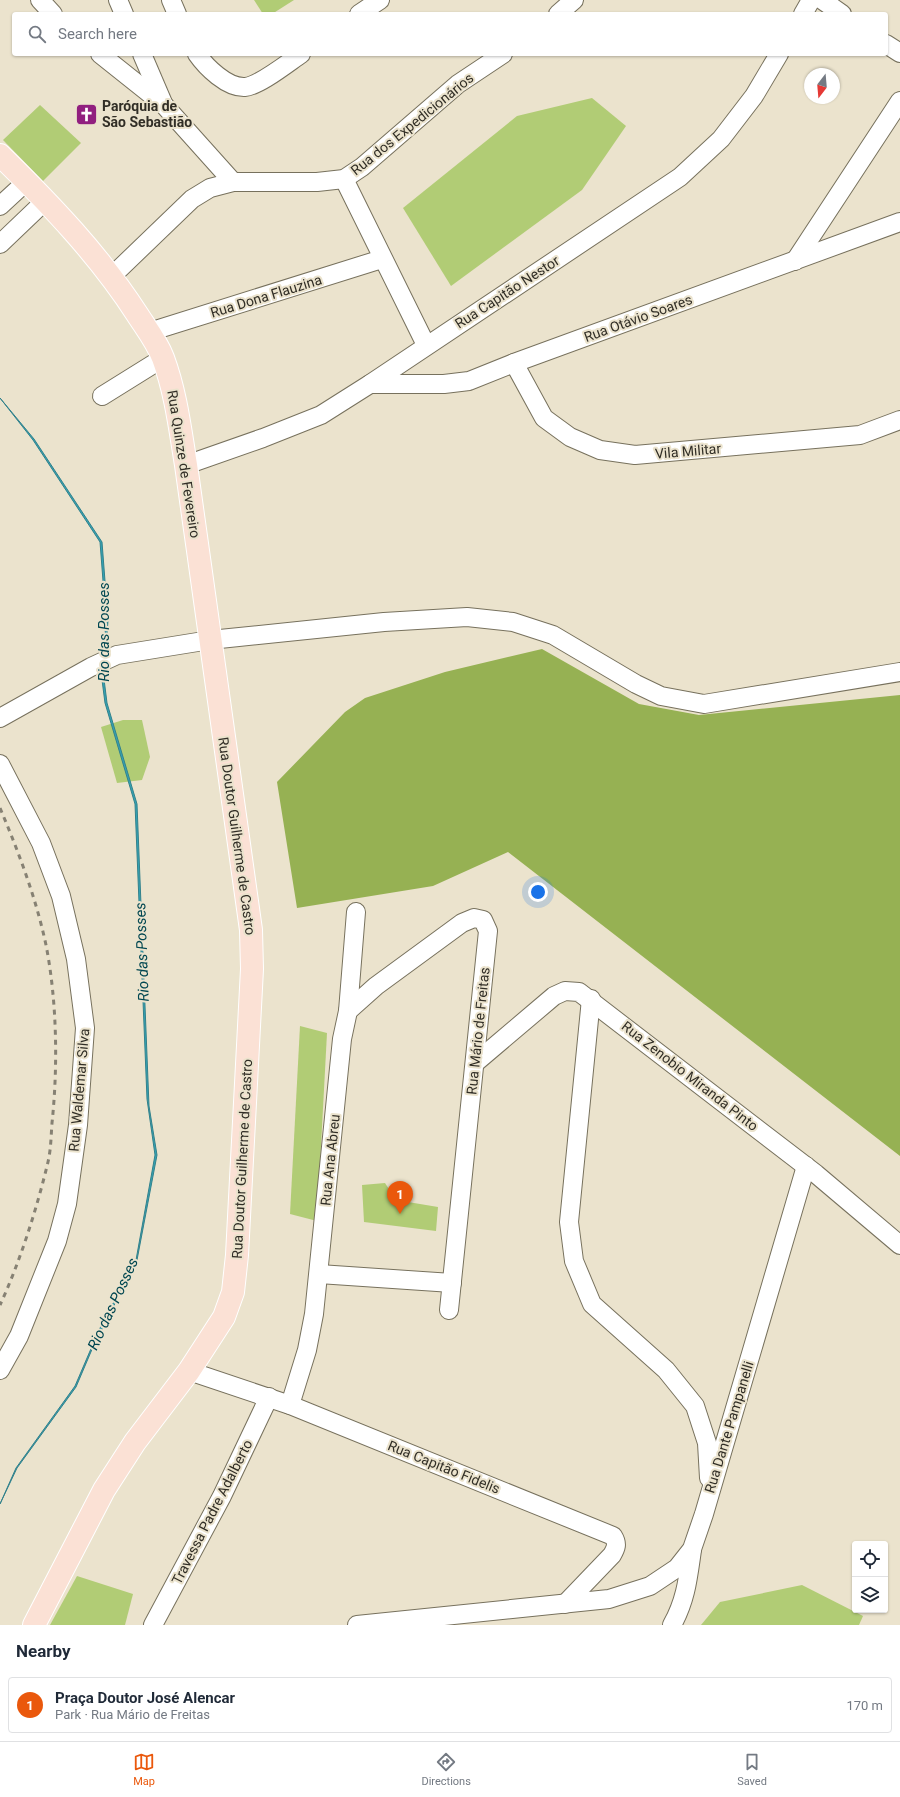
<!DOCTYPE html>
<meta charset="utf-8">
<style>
body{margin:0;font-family:Roboto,sans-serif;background:#f2f2f3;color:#1f2937}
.controls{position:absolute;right:12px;bottom:12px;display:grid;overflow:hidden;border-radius:4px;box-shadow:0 1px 3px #0004}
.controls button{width:36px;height:36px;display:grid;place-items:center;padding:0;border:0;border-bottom:1px solid #e0e1e3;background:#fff;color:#1f2937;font:20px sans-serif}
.compass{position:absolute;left:804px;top:68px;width:36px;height:36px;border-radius:50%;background:#fff;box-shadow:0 1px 3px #0004;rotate:196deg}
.you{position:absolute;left:538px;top:892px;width:14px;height:14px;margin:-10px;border:3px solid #fff;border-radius:50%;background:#1a73e8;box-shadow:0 0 0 6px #1a73e833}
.badge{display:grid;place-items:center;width:26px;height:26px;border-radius:50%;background:#ea580c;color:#fff;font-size:13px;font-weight:700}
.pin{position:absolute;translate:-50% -33px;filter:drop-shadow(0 1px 2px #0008)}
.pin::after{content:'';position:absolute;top:21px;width:14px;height:12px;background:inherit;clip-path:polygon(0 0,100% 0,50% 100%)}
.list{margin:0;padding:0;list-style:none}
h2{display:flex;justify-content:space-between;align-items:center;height:52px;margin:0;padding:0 16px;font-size:17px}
h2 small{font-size:13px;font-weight:400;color:#747a83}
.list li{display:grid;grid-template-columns:26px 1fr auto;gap:12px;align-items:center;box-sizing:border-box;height:56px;margin:0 8px 8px;padding:0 8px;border:1px solid #e0e1e3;border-radius:4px}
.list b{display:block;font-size:15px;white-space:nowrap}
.list p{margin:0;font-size:13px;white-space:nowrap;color:#747a83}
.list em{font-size:13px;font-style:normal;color:#747a83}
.icon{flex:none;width:22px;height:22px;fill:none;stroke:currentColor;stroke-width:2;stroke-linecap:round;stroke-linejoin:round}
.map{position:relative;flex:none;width:900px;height:1625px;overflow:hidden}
.search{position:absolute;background:#fff;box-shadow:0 1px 3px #0004;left:12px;right:12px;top:12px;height:44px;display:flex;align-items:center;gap:10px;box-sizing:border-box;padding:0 14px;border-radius:4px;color:#747a83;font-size:15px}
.sheet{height:116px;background:#fff}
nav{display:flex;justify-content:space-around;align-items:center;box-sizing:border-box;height:56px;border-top:1px solid #e0e1e3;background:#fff;font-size:11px;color:#747a83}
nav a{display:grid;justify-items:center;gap:2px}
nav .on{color:#ea580c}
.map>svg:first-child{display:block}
.green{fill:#b1cc75}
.forest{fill:#96b153}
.water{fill:#34a4b6;stroke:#33818b}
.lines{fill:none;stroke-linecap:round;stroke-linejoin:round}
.minor-casing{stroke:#77715d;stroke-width:20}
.major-casing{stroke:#fff;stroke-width:24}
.minor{stroke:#fff;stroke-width:18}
.major{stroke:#fbe1d5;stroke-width:22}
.rail{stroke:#868173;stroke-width:3;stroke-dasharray:5 5;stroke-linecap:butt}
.labels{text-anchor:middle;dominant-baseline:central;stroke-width:4;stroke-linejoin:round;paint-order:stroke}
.poi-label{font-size:14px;font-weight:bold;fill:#312e26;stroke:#ebe3cd;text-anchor:start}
.street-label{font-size:14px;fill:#312e26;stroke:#ebe3cd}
.water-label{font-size:15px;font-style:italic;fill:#004650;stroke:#ebe3cd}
</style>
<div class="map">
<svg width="900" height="1625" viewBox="0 0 900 1625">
<rect width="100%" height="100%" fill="#ebe3cd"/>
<!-- green -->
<g class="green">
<path d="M254 0H294L272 14H263Z"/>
<path d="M592 98 626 126 582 190 451 286 403 208 517 116Z"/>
<path d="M40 105 81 143 43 181 3 140Z"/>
<path d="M123 720H142L150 757 142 780 117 783 101 727Z"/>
<path d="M300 1026 327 1033 317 1221 290 1214Z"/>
<path d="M385 1183 396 1200 438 1207 436 1231 364 1222 362 1185Z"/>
<path d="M77 1576 133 1594 125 1625H50Z"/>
<path d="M802 1585 863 1616 859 1625H701L720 1602Z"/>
</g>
<!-- forest -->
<path class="forest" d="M542 649 639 704 699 715 900 695V1156L508 852 433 886 297 908 277 782 345 712 365 698 445 672Z"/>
<!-- water -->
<path class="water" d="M0 398 34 439 102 542 108 620 104 679 107 703 137 804 149 1106 157 1155 137 1260 93 1347 76 1387 17 1468 0 1504 16 1468 75 1386 99 1330 136 1260 155 1155 147 1099 135 804 105 703 102 680 106 620 100 542 33 440Z"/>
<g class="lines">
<defs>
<g id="minor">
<path d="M40 0 53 14"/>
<path d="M118 0 124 14"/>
<path d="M171 0 177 14"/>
<path d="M822 0 842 14"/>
<path d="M359 14 380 0"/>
<path d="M558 14 574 0"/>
<path d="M803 14 811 0"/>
<path d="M886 44 900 53"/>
<path d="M100 54 164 105 233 182"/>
<path d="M142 54 163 103"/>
<path d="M197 54C206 67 227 88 245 87 259 86 289 62 301 54"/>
<path d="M344 179 426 345"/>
<path d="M0 206 27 181"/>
<path d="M0 244 45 201"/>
<path d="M795 261 900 101"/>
<path d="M112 276 192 199 210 188 233 182H317L344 179 362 167 458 84 503 54"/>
<path d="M149 332 382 259"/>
<path d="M514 363 544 418 570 437 600 450 635 455 860 435 900 420"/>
<path d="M370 384H444L469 381 514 363 900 222"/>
<path d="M102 396 163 358"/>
<path d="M186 465 263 438 321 415 370 384 680 177 721 139 754 96 779 54"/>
<path d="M0 718 91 667 117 655 210 640 384 622 467 617 513 622 553 635 636 684 661 696 704 704 900 672"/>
<path d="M0 764 41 843 61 896 76 959 85 1028 78 1125 67 1204 57 1241 19 1336 0 1370"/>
<path d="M591 999 569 1222 574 1261 592 1304 666 1370 695 1406 707 1443 709 1478"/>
<path d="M348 1011 376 986 462 923 474 918 483 920 488 931 449 1310"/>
<path d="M475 1063 554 996 565 991 579 992 816 1174 900 1245"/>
<path d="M319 1274 452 1283"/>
<path d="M189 1371 290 1405 613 1536C618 1544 616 1548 612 1555L565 1604"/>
<path d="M290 1405 307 1350 314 1314 342 1039 348 1011 356 912"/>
<path d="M153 1625 222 1496 269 1397"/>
<path d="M357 1625 609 1599 650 1586 677 1568 692 1549 704 1514 806 1166"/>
<path d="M672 1625C686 1600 688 1578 692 1550"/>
</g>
<path id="major" d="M0 155C50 204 99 255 137 314 146 328 157 342 163 358 176 393 180 429 186 465L251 930 252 969 237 1255 233 1292 224 1317 189 1371 135 1442 104 1490 34 1625"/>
</defs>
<!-- minor casing -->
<use href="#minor" class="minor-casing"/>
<!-- major casing -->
<use href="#major" class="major-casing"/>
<!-- minor -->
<use href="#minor" class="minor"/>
<!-- major -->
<use href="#major" class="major"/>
<!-- rail -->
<path class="rail" d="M0 808C19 853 36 898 46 945 57 1001 58 1066 52 1123 51 1136 51 1149 48 1162 37 1208 20 1262 0 1305"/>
</g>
<!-- icons -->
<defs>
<symbol id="church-square" viewBox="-11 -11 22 22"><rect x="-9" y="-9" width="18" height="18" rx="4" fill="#911f7f" stroke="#ebe3cd"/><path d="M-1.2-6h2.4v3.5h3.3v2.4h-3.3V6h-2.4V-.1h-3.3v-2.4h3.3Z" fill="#fff"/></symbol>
</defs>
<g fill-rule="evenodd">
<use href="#church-square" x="74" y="102" width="25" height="25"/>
</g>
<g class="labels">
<!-- poi labels -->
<g class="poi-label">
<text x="102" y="106">Paróquia de<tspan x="102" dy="16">São Sebastião</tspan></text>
</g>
<!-- street labels -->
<g class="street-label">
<text transform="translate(412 124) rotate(-39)">Rua dos Expedicionários</text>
<text transform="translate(507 292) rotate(-33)">Rua Capitão Nestor</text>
<text transform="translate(266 296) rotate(-17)">Rua Dona Flauzina</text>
<text transform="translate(638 318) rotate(-20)">Rua Otávio Soares</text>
<text transform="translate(688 451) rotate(-5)">Vila Militar</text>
<text transform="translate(184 464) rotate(81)">Rua Quinze de Fevereiro</text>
<text transform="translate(237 836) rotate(82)">Rua Doutor Guilherme de Castro</text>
<text transform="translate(478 1031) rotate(-84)">Rua Mário de Freitas</text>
<text transform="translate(690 1076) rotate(38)">Rua Zenobio Miranda Pinto</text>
<text transform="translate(79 1090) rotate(-85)">Rua Waldemar Silva</text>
<text transform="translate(242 1159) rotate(-87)">Rua Doutor Guilherme de Castro</text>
<text transform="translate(330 1160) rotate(-84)">Rua Ana Abreu</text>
<text transform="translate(729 1427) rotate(-73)">Rua Dante Pampanelli</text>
<text transform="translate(444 1467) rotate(22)">Rua Capitão Fidelis</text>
<text transform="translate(212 1512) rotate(-63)">Travessa Padre Adalberto</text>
</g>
<!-- water labels -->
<g class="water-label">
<text transform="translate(104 632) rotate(-90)">Rio das Posses</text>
<text transform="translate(142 952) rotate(-92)">Rio das Posses</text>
<text transform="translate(113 1304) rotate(-65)">Rio das Posses</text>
</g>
</g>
</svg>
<div class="controls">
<button><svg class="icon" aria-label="locate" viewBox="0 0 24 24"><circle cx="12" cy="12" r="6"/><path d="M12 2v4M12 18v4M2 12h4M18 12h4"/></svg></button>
<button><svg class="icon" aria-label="layers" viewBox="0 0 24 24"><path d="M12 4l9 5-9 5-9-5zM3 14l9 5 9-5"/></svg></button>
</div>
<svg class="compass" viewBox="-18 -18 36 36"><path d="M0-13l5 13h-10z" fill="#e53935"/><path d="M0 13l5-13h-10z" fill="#747a83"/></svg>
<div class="you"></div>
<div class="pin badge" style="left:400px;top:1214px">1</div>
<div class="search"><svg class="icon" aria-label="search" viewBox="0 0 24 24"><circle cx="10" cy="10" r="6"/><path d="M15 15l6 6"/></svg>Search here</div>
</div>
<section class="sheet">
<h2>Nearby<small></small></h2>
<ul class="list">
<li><span class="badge">1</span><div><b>Praça Doutor José Alencar</b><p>Park · Rua Mário de Freitas</p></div><em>170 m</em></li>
</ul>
</section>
<nav>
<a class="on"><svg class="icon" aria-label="map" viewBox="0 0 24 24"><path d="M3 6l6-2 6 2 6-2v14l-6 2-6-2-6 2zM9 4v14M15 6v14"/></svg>Map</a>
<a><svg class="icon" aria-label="directions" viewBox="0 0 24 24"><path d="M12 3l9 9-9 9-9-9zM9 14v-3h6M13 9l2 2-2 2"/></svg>Directions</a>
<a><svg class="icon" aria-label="saved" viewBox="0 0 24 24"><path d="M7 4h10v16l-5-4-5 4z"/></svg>Saved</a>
</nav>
